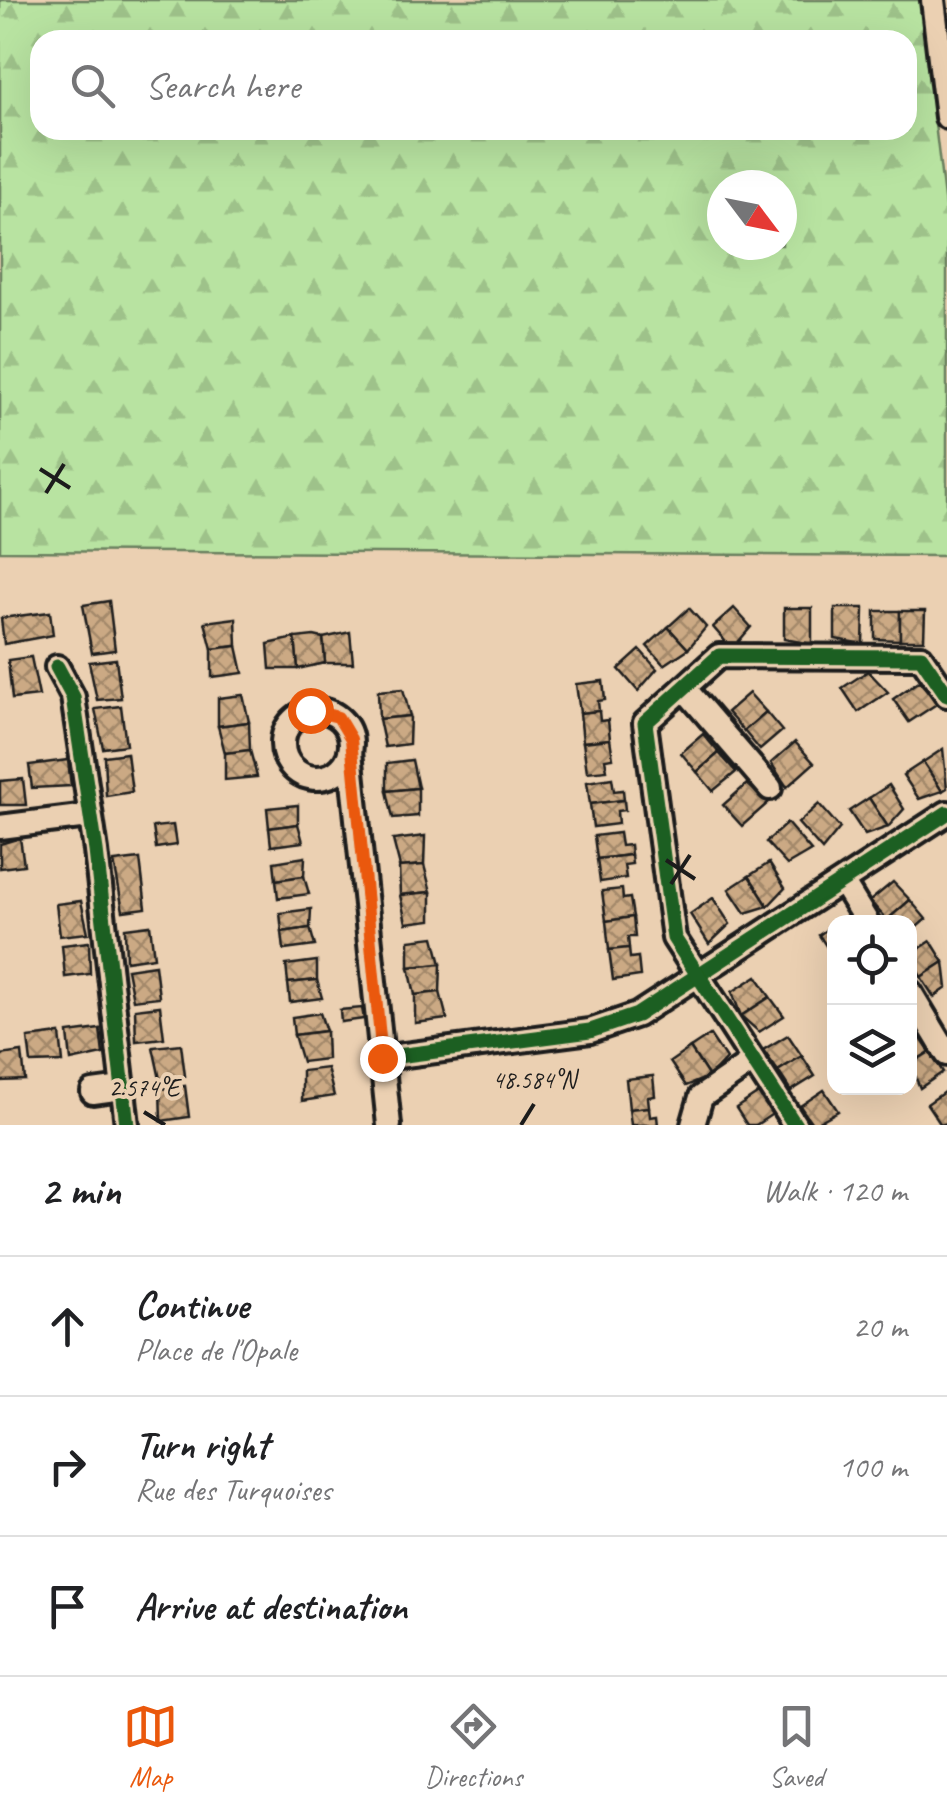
<!DOCTYPE html>
<meta charset="utf-8">
<style>
body{margin:0;font-family:Caveat,sans-serif;background:#f6f6f6;color:#202124}
.controls{position:absolute;right:30px;bottom:30px;display:grid;overflow:hidden;border-radius:20px;box-shadow:0 10px 40px #0002}
.controls button{width:90px;height:90px;display:grid;place-items:center;padding:0;border:0;border-bottom:2px solid #e0e0e0;background:#fff;color:#202124;font:50px sans-serif}
.compass{position:absolute;left:707px;top:170px;width:90px;height:90px;border-radius:50%;background:#fff;box-shadow:0 10px 40px #0002;rotate:122deg}
.stop{position:absolute;width:30px;height:30px;margin:-22px;border:8px solid #ea580c;border-radius:50%;background:#fff}
.stop.end{background:#ea580c;border-color:#fff;box-shadow:0 2px 10px #0008}
.list{margin:0;padding:0;list-style:none}
h2{display:flex;justify-content:space-between;align-items:center;height:130px;margin:0;padding:0 40px;font-size:42px}
h2 small{font-size:32px;font-weight:400;color:#757577}
.list li{display:grid;grid-template-columns:65px 1fr auto;gap:30px;align-items:center;box-sizing:border-box;height:140px;padding:0 40px;border-top:2px solid #e0e0e0}
.list b{display:block;font-size:38px;white-space:nowrap}
.list p{margin:0;font-size:32px;white-space:nowrap;color:#757577}
.list em{font-size:32px;font-style:normal;color:#757577}
.icon{flex:none;width:55px;height:55px;fill:none;stroke:currentColor;stroke-width:2;stroke-linecap:round;stroke-linejoin:round}
.map{position:relative;flex:none;width:947px;height:1125px;overflow:hidden}
.search{position:absolute;background:#fff;box-shadow:0 10px 40px #0002;left:30px;right:30px;top:30px;height:110px;display:flex;align-items:center;gap:25px;box-sizing:border-box;padding:0 35px;border-radius:30px;color:#757577;font-size:38px}
.sheet{height:550px;background:#fff}
nav{display:flex;justify-content:space-around;align-items:center;box-sizing:border-box;height:140px;border-top:2px solid #e0e0e0;background:#fff;font-size:28px;color:#757577}
nav a{display:grid;justify-items:center;gap:5px}
nav .on{color:#ea580c}
.map>svg:first-child{display:block}
.forest{fill:url(#forest-firs);stroke:#6a805e;stroke-width:2.5;fill-rule:evenodd}
.building{fill:url(#building-cross-hatch);stroke:#1c1c1c;stroke-width:2.5}
.lines{fill:none;stroke-linecap:round;stroke-linejoin:round}
.street-casing{stroke:#1c1c1c;stroke-width:30}
.street{stroke:#ebd0b2;stroke-width:22}
.cycleway-casing{stroke:#ebd0b2;stroke-width:21}
.cycleway{stroke:#1b5e20;stroke-width:15}
.route{stroke:#ea580c;stroke-width:12}
.ticks{fill:none;stroke:#1c1c1c;stroke-width:4}
.ticks-label{font-size:25px;text-anchor:middle;fill:#1c1c1c;stroke:#ebd0b2;stroke-width:8;stroke-linejoin:round;paint-order:stroke}
</style>
<div class="map">
<svg width="947" height="1125" viewBox="0 0 947 1125">
<defs>
<pattern id="forest-firs" width="22" height="20" patternUnits="userSpaceOnUse" patternTransform="scale(2.5)"><rect width="22" height="20" fill="#b8e3a1"/><path d="M5 1l3.5 6h-7zM16 11l3.5 6h-7z" fill="#9ec28a"/></pattern>
<pattern id="building-cross-hatch" width="8" height="8" patternUnits="userSpaceOnUse" patternTransform="scale(2.5)"><rect width="8" height="8" fill="#cba984"/><path d="M0 0l8 8M0 8l8-8" fill="none" stroke="#a4896b"/></pattern>
</defs>
<rect width="100%" height="100%" fill="#ebd0b2"/>
<filter id="ink" filterUnits="userSpaceOnUse"><feTurbulence type="fractalNoise" baseFrequency=".01" numOctaves="2"/><feDisplacementMap in="SourceGraphic" scale="20" xChannelSelector="R" yChannelSelector="G"/><feConvolveMatrix kernelMatrix="1 2 1 2 8 2 1 2 1" color-interpolation-filters="sRGB"/></filter>
<g filter="url(#ink)">
<!-- forest -->
<path class="forest" d="M0 0H920L947 223V556L0 551ZM40 40H907V130H40ZM722 185H782V245H722Z"/>
<!-- building -->
<g class="building">
<path d="M109 601 115 650 92 653 83 605Z"/>
<path d="M689 608 706 627 688 649 668 627Z"/>
<path d="M734 608 751 627 732 649 713 627Z"/>
<path d="M784 608H812V644L784 639Z"/>
<path d="M835 608H864L863 644 835 639Z"/>
<path d="M875 611H900V640L875 639Z"/>
<path d="M900 611H925L924 640H900Z"/>
<path d="M50 612 53 635 4 644 1 618Z"/>
<path d="M236 618 237 646 212 649 205 622Z"/>
<path d="M668 627 688 649 664 665 647 646Z"/>
<path d="M350 632 353 663H325L323 638Z"/>
<path d="M314 636 323 638 325 663 298 669 295 638Z"/>
<path d="M295 638 298 669H270L268 644Z"/>
<path d="M237 646 243 673 212 677V649Z"/>
<path d="M640 650 657 669 638 691 619 669Z"/>
<path d="M31 657 39 696 12 699 8 660Z"/>
<path d="M116 659 121 698 97 700 89 662Z"/>
<path d="M868 671 888 692 858 712 842 688Z"/>
<path d="M603 681 605 700 598 701 599 711 580 713 576 684Z"/>
<path d="M919 681 938 703 909 722 893 699Z"/>
<path d="M403 689 410 716 379 719 378 691Z"/>
<path d="M749 693 766 712 744 731 727 712Z"/>
<path d="M243 695 249 722 218 726V698Z"/>
<path d="M121 706 126 745 103 748 95 709Z"/>
<path d="M599 711 600 721 608 720 610 739 583 742 580 713Z"/>
<path d="M766 712 782 731 760 750 744 731Z"/>
<path d="M410 716 409 744 385 747 379 719Z"/>
<path d="M249 722 250 750 225 753 218 726Z"/>
<path d="M703 734 719 753 697 772 681 753Z"/>
<path d="M610 739 613 758 605 759 607 770 587 772 583 742Z"/>
<path d="M795 742 814 763 787 787 771 763Z"/>
<path d="M943 749 947 788 942 791 923 762Z"/>
<path d="M250 750 257 777 225 780V753Z"/>
<path d="M127 753 132 792 106 796 104 756Z"/>
<path d="M719 753 736 772 713 791 697 772Z"/>
<path d="M68 760 71 786 32 788 29 765Z"/>
<path d="M412 760 418 788 387 791V763Z"/>
<path d="M923 762 942 791 919 799 903 775Z"/>
<path d="M612 778 614 791 623 790 624 800 590 804 587 782Z"/>
<path d="M23 779 26 805H0V781Z"/>
<path d="M747 784 769 802 742 826 723 805Z"/>
<path d="M889 785 904 809 888 827 869 798Z"/>
<path d="M418 788V816L393 818 387 791Z"/>
<path d="M869 798 888 827 865 835 849 811Z"/>
<path d="M624 800 625 810 617 811 618 824 593 827 590 804Z"/>
<path d="M819 804 840 828 822 850 798 823Z"/>
<path d="M298 805V824L269 828 267 808Z"/>
<path d="M787 823 811 851 787 865 766 842Z"/>
<path d="M298 824 303 842 271 846 269 828Z"/>
<path d="M173 825 176 845 156 848 153 827Z"/>
<path d="M619 833 621 846 630 845 631 855 597 859 594 836Z"/>
<path d="M425 836 424 865 400 867 393 840Z"/>
<path d="M20 838 24 865 0 868V844Z"/>
<path d="M631 855 632 864 624 865 626 878 600 882 597 859Z"/>
<path d="M305 857 304 876 276 880 274 862Z"/>
<path d="M140 859 146 908 123 911 114 862Z"/>
<path d="M769 863 785 888 768 906 749 876Z"/>
<path d="M424 865 431 892 400 895 399 867Z"/>
<path d="M304 876 309 894 278 898 276 880Z"/>
<path d="M749 876 768 906 745 913 729 889Z"/>
<path d="M893 882 910 900 887 920 870 901Z"/>
<path d="M622 889 623 899 630 898 633 917 606 921 602 891Z"/>
<path d="M431 892V920L406 923 400 895Z"/>
<path d="M713 898 730 924 709 944 690 914Z"/>
<path d="M910 900 926 919 910 933V922L887 920Z"/>
<path d="M81 901 88 933 60 936 56 904Z"/>
<path d="M311 909 310 928 282 932 280 913Z"/>
<path d="M633 917 635 937H628L629 948 609 950 606 921Z"/>
<path d="M834 924V954L832 955 819 935Z"/>
<path d="M150 925 154 957 126 961 125 928Z"/>
<path d="M310 928 315 946 284 950 282 932Z"/>
<path d="M434 937 441 964 409 967V940Z"/>
<path d="M931 941 944 962 921 977 910 955Z"/>
<path d="M89 942 90 974 65 977 62 945Z"/>
<path d="M629 948 630 958 638 957 640 976 613 980 609 950Z"/>
<path d="M317 961V980L288 983 286 965Z"/>
<path d="M944 962 947 988 934 997 921 977Z"/>
<path d="M441 964 440 992 415 995 409 967Z"/>
<path d="M155 965 159 997 133 1000 127 969Z"/>
<path d="M757 976 770 997 741 1016 732 992Z"/>
<path d="M317 980 322 998 290 1002 288 983Z"/>
<path d="M440 992 447 1019 415 1023V995Z"/>
<path d="M770 997 784 1016 759 1032 741 1016Z"/>
<path d="M160 1006 164 1038 136 1041 135 1009Z"/>
<path d="M362 1008 364 1019 341 1022 340 1010Z"/>
<path d="M320 1013 326 1031 294 1035 292 1017Z"/>
<path d="M911 1023 930 1052 910 1064V1024Z"/>
<path d="M100 1029 103 1054 71 1061 68 1033Z"/>
<path d="M326 1031 327 1059 302 1062 294 1035Z"/>
<path d="M60 1034 63 1062 31 1063 28 1038Z"/>
<path d="M710 1035 726 1059 709 1077 690 1048Z"/>
<path d="M788 1035 802 1056 778 1071 763 1050Z"/>
<path d="M181 1044 185 1076 160 1079 153 1047Z"/>
<path d="M690 1048 709 1077 686 1086 670 1062Z"/>
<path d="M22 1052 25 1080 0 1081V1055Z"/>
<path d="M930 1052 943 1072 920 1088 910 1064Z"/>
<path d="M802 1056 815 1076 791 1091 778 1071Z"/>
<path d="M327 1068 334 1096 302 1101V1071Z"/>
<path d="M653 1076 655 1096 648 1097 649 1107 629 1109 626 1079Z"/>
<path d="M185 1086 189 1117 161 1121 160 1089Z"/>
<path d="M824 1090 838 1111 813 1125 800 1106Z"/>
<path d="M947 1090V1123L941 1125 927 1104Z"/>
<path d="M760 1092 774 1113 756 1125H747L736 1108Z"/>
<path d="M649 1107 650 1117 657 1116 658 1125H631L629 1109Z"/>
</g>
<g class="lines">
<defs>
<g id="street">
<path d="M933 0 947 117"/>
<path d="M57 667 73 697 96 851 127 1125"/>
<path d="M684 688 770 788"/>
<circle cx="317" cy="744" r="34"/>
<path d="M350 752 389 1125"/>
<path d="M0 827 88 816"/>
<path d="M843 883 867 922"/>
<path d="M910 992 947 1054"/>
<path d="M382 1058 590 1031 637 1015 947 813"/>
<path d="M93 1092 122 1088"/>
<path d="M693 1125 701 1097 753 1061"/>
<path d="M795 1125 674 938 645 723 719 656 921 657 947 695"/>
</g>
</defs>
<!-- street casing -->
<use href="#street" class="street-casing"/>
<!-- street -->
<use href="#street" class="street"/>
<defs>
<g id="cycleway">
<path d="M57 667 73 697 96 851 127 1125"/>
<path d="M382 1058 590 1031 637 1015 947 813"/>
<path d="M795 1125 674 938 645 723 719 656 921 657 947 695"/>
</g>
</defs>
<!-- cycleway casing -->
<use href="#cycleway" class="cycleway-casing"/>
<!-- cycleway -->
<use href="#cycleway" class="cycleway"/>
</g>
</g>
<g class="lines" filter="url(#ink)">
<!-- route -->
<path class="route" d="M310 710 338 717 351 739 382 1058"/>
</g>
<!-- ticks -->
<path class="ticks" d="M40 469 70 488M46 493 64 464M666 860 695 879M671 884 690 855M144 1112 165 1125M521 1125 534 1104"/>
<g class="ticks-label">
<text x="534" y="1088">48.584°N</text>
<text x="144" y="1096">2.574°E</text>
</g>
</svg>
<div class="controls">
<button><svg class="icon" aria-label="locate" viewBox="0 0 24 24"><circle cx="12" cy="12" r="6"/><path d="M12 2v4M12 18v4M2 12h4M18 12h4"/></svg></button>
<button><svg class="icon" aria-label="layers" viewBox="0 0 24 24"><path d="M12 4l9 5-9 5-9-5zM3 14l9 5 9-5"/></svg></button>
</div>
<svg class="compass" viewBox="-18 -18 36 36"><path d="M0-13l5 13h-10z" fill="#e53935"/><path d="M0 13l5-13h-10z" fill="#757577"/></svg>
<div class="stop" style="left:310px;top:710px"></div>
<div class="stop end" style="left:382px;top:1058px"></div>
<div class="search"><svg class="icon" aria-label="search" viewBox="0 0 24 24"><circle cx="10" cy="10" r="6"/><path d="M15 15l6 6"/></svg>Search here</div>
</div>
<section class="sheet">
<h2>2 min<small>Walk · 120 m</small></h2>
<ul class="list">
<li><svg class="icon" aria-label="ahead" viewBox="0 0 24 24"><path d="M12 20V5M6 11l6-6 6 6"/></svg><div><b>Continue</b><p>Place de l'Opale</p></div><em>20 m</em></li>
<li><svg class="icon" aria-label="right" viewBox="0 0 24 24"><path d="M7 20v-9h11M14 6l5 5-5 5"/></svg><div><b>Turn right</b><p>Rue des Turquoises</p></div><em>100 m</em></li>
<li><svg class="icon" aria-label="arrive" viewBox="0 0 24 24"><path d="M6 21V4h12l-3 4 3 4H6"/></svg><div><b>Arrive at destination</b></div></li>
</ul>
</section>
<nav>
<a class="on"><svg class="icon" aria-label="map" viewBox="0 0 24 24"><path d="M3 6l6-2 6 2 6-2v14l-6 2-6-2-6 2zM9 4v14M15 6v14"/></svg>Map</a>
<a><svg class="icon" aria-label="directions" viewBox="0 0 24 24"><path d="M12 3l9 9-9 9-9-9zM9 14v-3h6M13 9l2 2-2 2"/></svg>Directions</a>
<a><svg class="icon" aria-label="saved" viewBox="0 0 24 24"><path d="M7 4h10v16l-5-4-5 4z"/></svg>Saved</a>
</nav>
